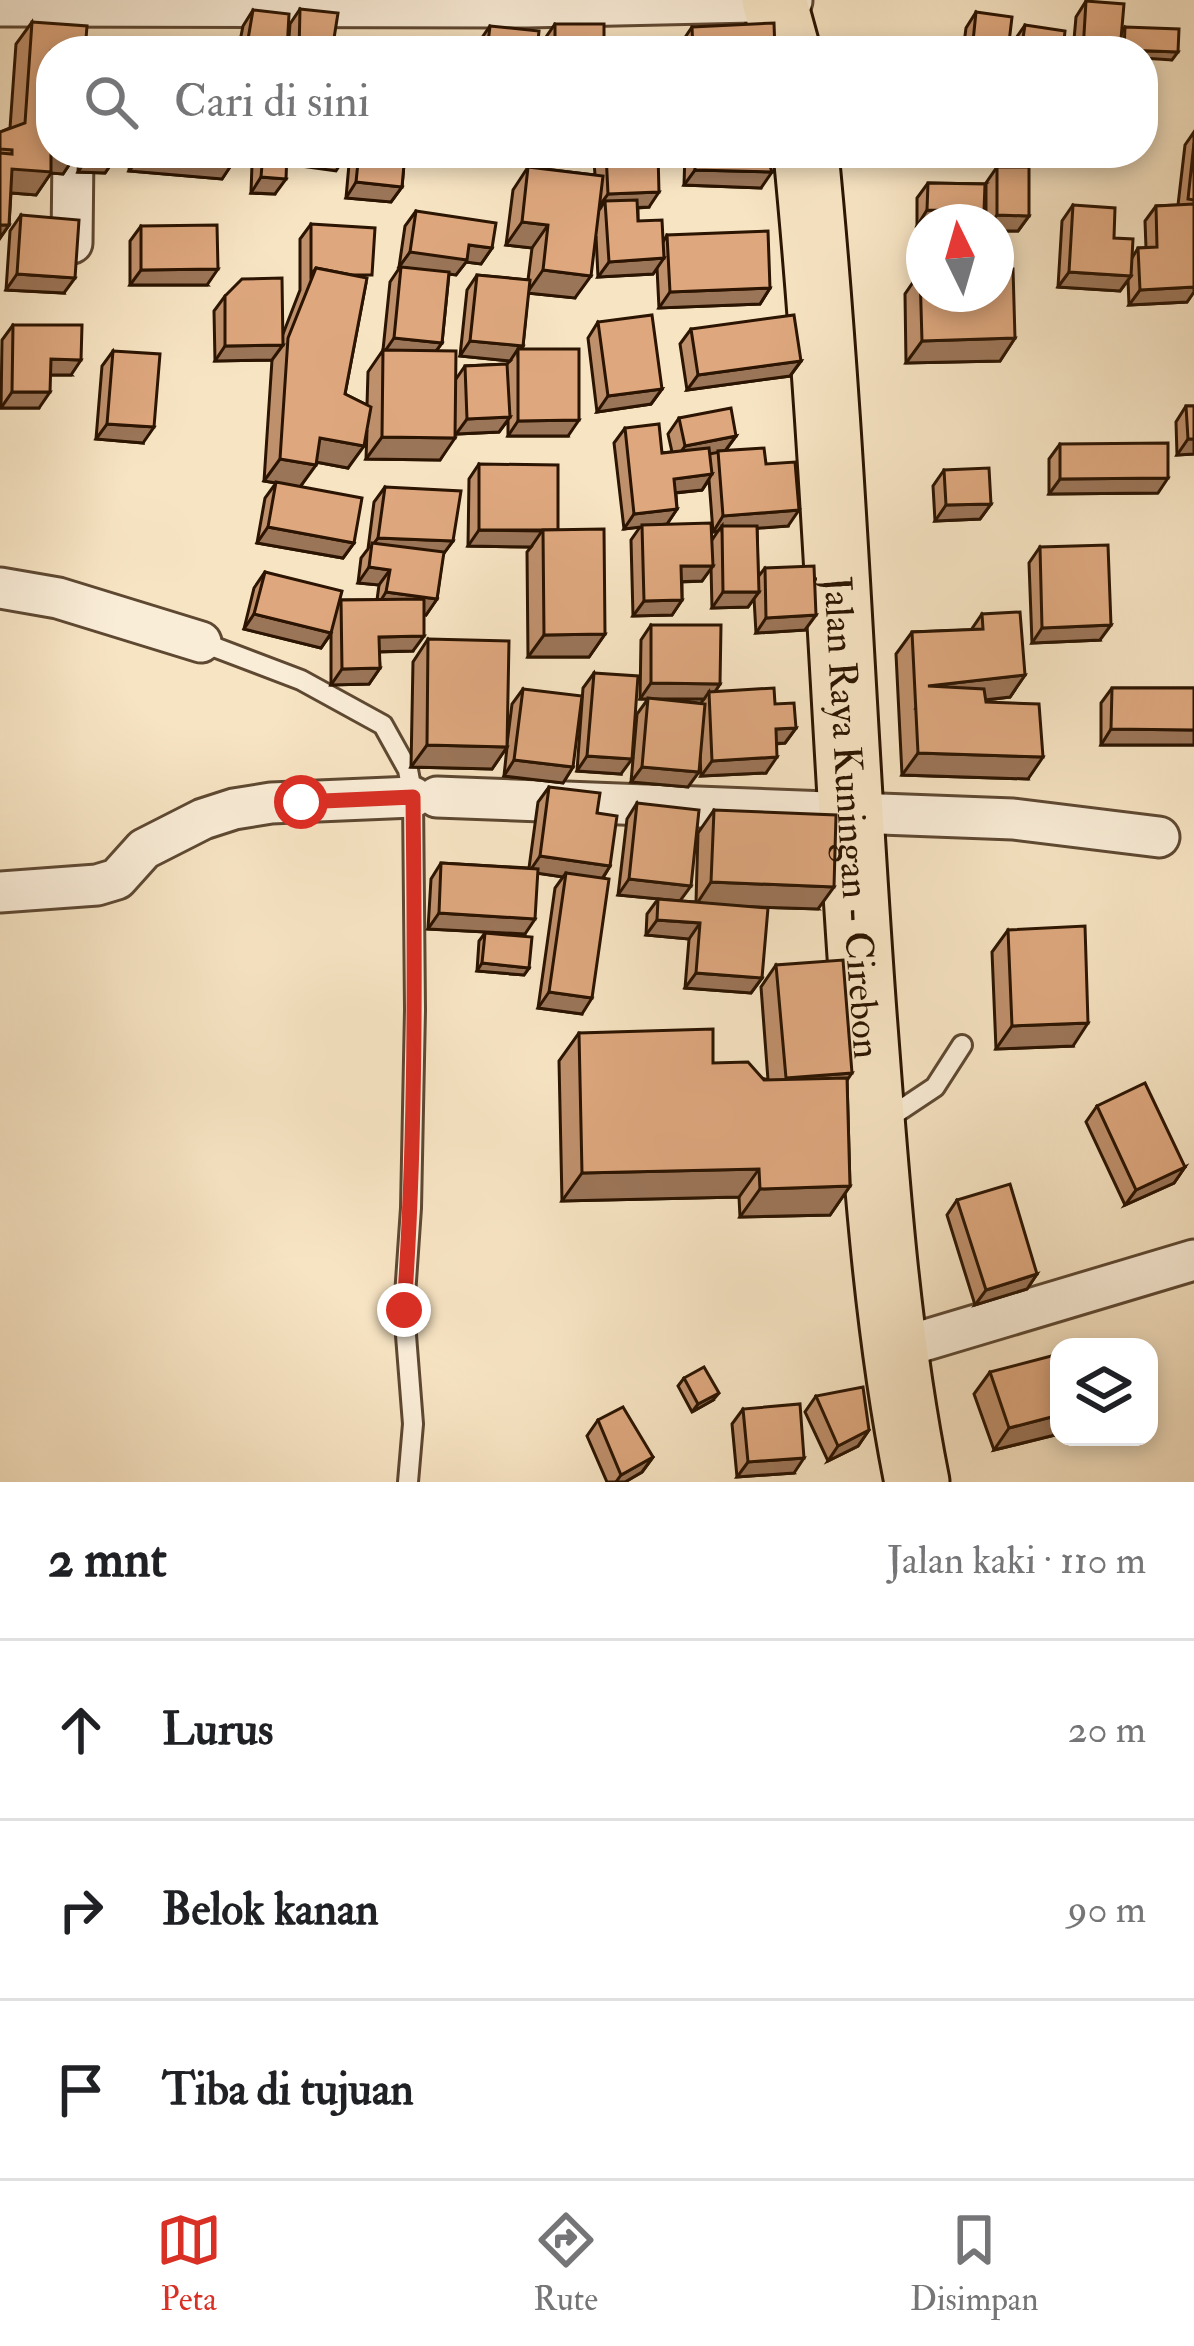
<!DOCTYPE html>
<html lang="id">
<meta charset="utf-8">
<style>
body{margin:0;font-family:"IM FELL Double Pica",serif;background:#f6f6f6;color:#202124}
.controls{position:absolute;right:36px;bottom:36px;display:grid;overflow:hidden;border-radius:24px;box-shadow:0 6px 18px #0003}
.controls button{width:108px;height:108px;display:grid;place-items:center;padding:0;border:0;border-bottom:3px solid #e0e0e0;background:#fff;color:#202124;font:60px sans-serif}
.compass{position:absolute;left:906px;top:204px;width:108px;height:108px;border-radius:50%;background:#fff;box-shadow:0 6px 18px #0003;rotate:355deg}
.stop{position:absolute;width:36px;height:36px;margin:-27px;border:9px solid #d93025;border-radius:50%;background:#fff}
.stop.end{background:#d93025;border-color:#fff;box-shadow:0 3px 12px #0008}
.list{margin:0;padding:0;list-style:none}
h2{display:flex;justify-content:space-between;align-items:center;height:156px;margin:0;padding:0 48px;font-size:51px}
h2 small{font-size:39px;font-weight:400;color:#757577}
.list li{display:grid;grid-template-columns:78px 1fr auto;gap:36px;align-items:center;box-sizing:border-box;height:180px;padding:0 48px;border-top:3px solid #e0e0e0}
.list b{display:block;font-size:45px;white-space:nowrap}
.list em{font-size:39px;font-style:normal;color:#757577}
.icon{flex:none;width:66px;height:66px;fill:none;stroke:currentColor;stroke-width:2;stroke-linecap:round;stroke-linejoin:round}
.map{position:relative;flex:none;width:1194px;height:1482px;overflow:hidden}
.search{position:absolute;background:#fff;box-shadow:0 6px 18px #0003;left:36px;right:36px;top:36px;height:132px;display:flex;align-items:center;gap:30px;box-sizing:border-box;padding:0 42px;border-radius:48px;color:#757577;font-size:45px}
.sheet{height:696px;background:#fff}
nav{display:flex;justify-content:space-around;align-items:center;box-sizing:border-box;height:168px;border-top:3px solid #e0e0e0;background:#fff;font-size:33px;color:#757577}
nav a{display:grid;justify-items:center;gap:6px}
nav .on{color:#d93025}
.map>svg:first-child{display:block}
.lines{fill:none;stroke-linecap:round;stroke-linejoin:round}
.service-casing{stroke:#5e4832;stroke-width:24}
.minor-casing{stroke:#5e4832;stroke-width:45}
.trunk-casing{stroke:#2b1401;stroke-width:69}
.service{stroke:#faedd8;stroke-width:18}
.minor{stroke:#faedd8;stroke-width:39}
.trunk{stroke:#f7e4c3;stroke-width:63}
.wall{fill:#bf906c;stroke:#2b1401;stroke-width:3;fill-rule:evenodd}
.shaded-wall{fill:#9b7558;stroke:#2b1401;stroke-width:3}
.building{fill:#dea77e;stroke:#2b1401;stroke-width:3}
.route{stroke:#d93025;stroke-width:15}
.labels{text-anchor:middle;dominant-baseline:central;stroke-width:10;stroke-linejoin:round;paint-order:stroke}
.street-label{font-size:39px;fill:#2b1401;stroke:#faedd8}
</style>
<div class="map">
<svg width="1194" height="1482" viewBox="0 0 1194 1482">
<rect width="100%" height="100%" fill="#f7e4c3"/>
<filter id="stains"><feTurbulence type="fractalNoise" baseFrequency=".00167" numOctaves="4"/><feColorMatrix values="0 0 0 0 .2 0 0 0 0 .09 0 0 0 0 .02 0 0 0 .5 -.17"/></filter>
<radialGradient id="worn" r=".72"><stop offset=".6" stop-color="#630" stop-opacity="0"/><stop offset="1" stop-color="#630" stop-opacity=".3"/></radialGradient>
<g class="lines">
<defs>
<g id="service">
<path d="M201 642 301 680 383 725 408 770 413 797 415 1010 411 1208 404 1310 413 1424 408 1482"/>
<path d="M887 1119 935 1087 962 1045"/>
</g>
<g id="minor">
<path d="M0 6 527 7 792 1"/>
<path d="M72 243 73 153"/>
<path d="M0 588 58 598 201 642"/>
<path d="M437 797 1013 819 1159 837"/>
<path d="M0 892 97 885 117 879 144 849 203 819 234 809 271 803 413 797"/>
<path d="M896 1349 1194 1260"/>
</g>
<g id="trunk">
<path d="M774 0 788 51"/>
<path id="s1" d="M806 153C834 439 843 727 864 1013 876 1170 886 1327 917 1482"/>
</g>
</defs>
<!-- service casing -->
<use href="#service" class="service-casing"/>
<!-- minor casing -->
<use href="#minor" class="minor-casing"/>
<!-- trunk casing -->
<use href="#trunk" class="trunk-casing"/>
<!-- service -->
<use href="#service" class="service"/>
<!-- minor -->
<use href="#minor" class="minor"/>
<!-- trunk -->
<use href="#trunk" class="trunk"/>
</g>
<!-- wall -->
<g class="wall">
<path d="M1086 1 1122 32 1125 27 1172 60 1143 51H1073L1076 17Z"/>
<path d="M300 9 332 51H288L290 24Z"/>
<path d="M253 10 287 51H238L243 26Z"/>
<path d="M976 12 1008 51H963L966 28Z"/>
<path d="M32 22 51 153H77L63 174 51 173 36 195 11 193 9 225 0 238V132L10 128 16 44Z"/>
<path d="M555 24 604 51H544V40Z"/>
<path d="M1025 25 1063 51H1013L1014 41Z"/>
<path d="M490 26 537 51H478L479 42Z"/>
<path d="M692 27 775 51H676Z"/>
<path d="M1194 132V292L1187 302 1129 305 1128 280 1120 291 1058 287 1062 221 1073 205 1114 238 1132 258 1138 248H1146L1145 221 1156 206 1178 205 1185 145Z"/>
<path d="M79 153H116V157L105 173 78 172Z"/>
<path d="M130 153H287L275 194 251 193 252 164 233 162 222 179 129 171Z"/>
<path d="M350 153H405L402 187 391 202 346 198Z"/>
<path d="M600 153H658L649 207 638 208V221L663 242 667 235 770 288 760 304 659 308 657 268 653 274 598 277 596 236 575 298 528 293 523 346 521 349 568 436H508V420L499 432 456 434 440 460 366 459 367 430 348 468 316 462 300 487 354 543 343 558 257 543 265 498 276 483 264 481 272 360 215 361 214 311 225 296 283 334 300 290V239L311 224 366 283 345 394 367 405 368 372 383 350 390 282 400 267H399L405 226 416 211 492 248 481 264 466 262 456 275 449 274 442 343 436 351 456 379 465 366 507 364 510 361 460 356 467 290 477 275 528 280 532 248 506 245 513 190 528 167 595 175 594 161Z"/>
<path d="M685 153H766L761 188 684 185Z"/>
<path d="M997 167 1029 216 1018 231H996V222H986V183Z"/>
<path d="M928 183 985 184 924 222V226H917V198Z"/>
<path d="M21 215 64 293 6 290 10 231Z"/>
<path d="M141 226 207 285H130V241Z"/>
<path d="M920 272 1015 338 1000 361 906 363 905 294Z"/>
<path d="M598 322 662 389 651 404 597 412 588 338Z"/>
<path d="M13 325 71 375H50L39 408H1L2 340Z"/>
<path d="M691 329 801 361 790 376 687 390 680 344Z"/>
<path d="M113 351 143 443 96 439 102 366Z"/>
<path d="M1186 406H1194V454L1177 455 1176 422Z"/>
<path d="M679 418 736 436 726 450 766 464 788 526 757 528 758 577 765 568 805 630 756 633 754 598 748 607 712 608 711 567 702 581 682 582V600L672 615 633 616 631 540 640 527 624 529 614 443 625 428 662 453 672 452 668 434ZM709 480 713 532 718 531 712 540 667 524 677 509 676 493 702 490Z"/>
<path d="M1060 444 1158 493 1049 494V459Z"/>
<path d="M479 464 558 530 605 634 589 657H528L527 552 531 547 468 546 469 479Z"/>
<path d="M944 470 991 504 980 519 935 521 933 486Z"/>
<path d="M385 487 453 541 443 554 437 599 426 615 424 614 413 651 379 652 380 668 369 684 331 685V634L321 648 244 629 254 588 265 572 338 605 341 600H377L379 585 358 583 361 558 368 549 374 502Z"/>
<path d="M1040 547 1100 640 1032 643 1029 563Z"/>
<path d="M982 614 1025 675 1010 697 986 700 1028 779 902 775 896 654 912 632 971 630Z"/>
<path d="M651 625 720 684 715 692 775 704 796 728 785 743 776 744 766 773 701 776 700 755 688 787 631 782 637 714 648 699H640L641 640ZM650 699H704L701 703Z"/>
<path d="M428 639 507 744 512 704 523 689 573 767 563 783 504 776 507 747 492 769 411 767 413 662Z"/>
<path d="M594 673 621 774 577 771 583 688Z"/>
<path d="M1112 688H1194V745H1101V703Z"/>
<path d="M549 787 597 813 610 866 603 878 582 1014 538 1008 555 888 563 877 538 873 525 934 428 929 431 879 441 863 529 868 538 802Z"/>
<path d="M637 803 680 901 696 902 698 833 714 810 818 909 750 907 762 978 751 993 685 988 689 939 646 935 647 914 658 899H660L618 895 627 819Z"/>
<path d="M1008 930 1073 1046 996 1049 992 952Z"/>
<path d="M485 933 529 968 524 975 477 971 479 941Z"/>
<path d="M776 965 847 1080 850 1186 830 1215 740 1217 739 1197 562 1201 559 1061 579 1033 713 1063 768 1080 761 987Z"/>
<path d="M1097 1106 1185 1167 1174 1183 1125 1205 1086 1122Z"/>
<path d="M957 1200 1037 1274 1027 1289 975 1305 947 1215Z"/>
<path d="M990 1372 1059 1434 994 1450 974 1394Z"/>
<path d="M684 1378 713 1400 692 1412 678 1386Z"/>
<path d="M816 1396 869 1430 858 1446 828 1461 805 1412Z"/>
<path d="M743 1409 794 1473 737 1477 732 1424Z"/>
<path d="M598 1420 653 1457 642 1472 625 1482H607L587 1436Z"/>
</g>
<!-- shaded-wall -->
<g class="shaded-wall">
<path d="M1124 50 1178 52 1172 60 1143 58V51H1124Z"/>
<path d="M51 153H77L63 174 51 173 36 195 0 192 12 169Z"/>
<path d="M234 153H260L252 164 228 162Z"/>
<path d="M295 153H329L346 155 336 171 287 164Z"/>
<path d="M89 156 116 157 105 173 78 172Z"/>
<path d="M140 156 232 164 222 179 129 171Z"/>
<path d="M695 170 772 172 761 188 684 185Z"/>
<path d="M261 177 286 179 275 194 251 193Z"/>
<path d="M356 182 402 187 391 202 346 198Z"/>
<path d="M659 192 649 207 606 209 605 201 600 209H597L608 194Z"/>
<path d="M927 210 984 211 977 222H924V226H917Z"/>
<path d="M997 215 1029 216 1018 231H996V222H992Z"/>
<path d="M522 222 548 225 532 248 506 245Z"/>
<path d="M0 225H9L0 238Z"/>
<path d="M469 245 492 248 481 264 466 262 456 275 399 267 410 252Z"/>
<path d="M664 258 653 274 598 277 609 262Z"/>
<path d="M218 269 207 285H130L141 270Z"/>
<path d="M543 270 591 276 575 298 527 293Z"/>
<path d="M1069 272 1131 276 1120 291 1058 287Z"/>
<path d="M17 274 75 278 64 293 6 290Z"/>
<path d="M1194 287V292L1187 302 1129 305 1140 290Z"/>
<path d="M770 288 760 304 659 308 670 292Z"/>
<path d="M394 338 442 343 431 358 383 354Z"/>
<path d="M1015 338 1000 361 906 363 922 341Z"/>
<path d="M470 341 523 346 518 353V349L510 361 460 356Z"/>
<path d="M283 345 272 360 215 361 225 346Z"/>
<path d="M51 359 81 360 71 375H40Z"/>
<path d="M801 361 790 376 687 390 698 375Z"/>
<path d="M662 389 651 404 597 412 608 396Z"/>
<path d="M12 392H50L39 408H1Z"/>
<path d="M510 417 499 432 456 434 467 419Z"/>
<path d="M579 420 568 436H508L518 421Z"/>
<path d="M107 424 154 427 143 443 96 439Z"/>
<path d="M736 436 725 451 674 461 685 446Z"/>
<path d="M382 437 455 438 440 460 366 459Z"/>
<path d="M320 438 364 446 348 468 305 460Z"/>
<path d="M1188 439H1194V454L1177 455Z"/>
<path d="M280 459 316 465 300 487 264 481Z"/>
<path d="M712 474 702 490 663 494 674 479Z"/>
<path d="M1168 478 1158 493 1049 494 1060 479Z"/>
<path d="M991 504 980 519 935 521 946 505Z"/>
<path d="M677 509 667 524 624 529 634 514Z"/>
<path d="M799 510 788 526 722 531V526L718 531 713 532 723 516Z"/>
<path d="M268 527 354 543 343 558 257 543Z"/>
<path d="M479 530 542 531 531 547 468 546Z"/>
<path d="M378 538 453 541 442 556 371 547Z"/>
<path d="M681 566H713L702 581 670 582Z"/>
<path d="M369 567 390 570 379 585 358 583Z"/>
<path d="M386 592 437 599 426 615 376 608Z"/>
<path d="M723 592H759L748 607 712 608Z"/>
<path d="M682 600 672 615 633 616 644 601Z"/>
<path d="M254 614 331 633 321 648 244 629Z"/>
<path d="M816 615 805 630 756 633 766 618Z"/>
<path d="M1111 625 1100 640 1032 643 1042 628Z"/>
<path d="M605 634 589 657H528L544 635Z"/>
<path d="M424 636 413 651 368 652 379 637Z"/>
<path d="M380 668 369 684 331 685 342 669Z"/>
<path d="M1025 675 1010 697 916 708 928 686Z"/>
<path d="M651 683 720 684 710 699 709 692 704 699H640Z"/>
<path d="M796 728 785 743 765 744 776 729Z"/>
<path d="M1111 729 1194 730V745H1101Z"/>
<path d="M427 745 507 747 492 769 411 767Z"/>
<path d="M918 753 1043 757 1028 779 902 775Z"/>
<path d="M587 756 632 759 621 774 577 771Z"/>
<path d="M777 757 766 773 701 776 712 761Z"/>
<path d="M514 760 573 767 563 783 504 776Z"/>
<path d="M642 767 699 772 688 787 631 782Z"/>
<path d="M540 856 610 866 600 882 566 873 563 877 529 872Z"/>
<path d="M629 879 691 886 680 901 618 895Z"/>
<path d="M711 882 834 887 818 909 696 905Z"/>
<path d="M439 913 535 919 525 934 428 929Z"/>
<path d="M657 920 700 923 689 939 646 935Z"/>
<path d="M482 963 529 968 524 975 477 971Z"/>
<path d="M696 973 762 978 751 993 685 988Z"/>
<path d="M549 992 592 998 582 1014 538 1008Z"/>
<path d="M1088 1023 1073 1046 996 1049 1012 1026Z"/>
<path d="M852 1073 837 1095 786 1078Z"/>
<path d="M1185 1167 1174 1183 1125 1205 1136 1190Z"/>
<path d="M759 1169 739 1197 562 1201 582 1173Z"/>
<path d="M850 1186 830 1215 740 1217 760 1189Z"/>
<path d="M1037 1274 1027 1289 975 1305 986 1290Z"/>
<path d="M719 1393 713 1400 692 1412 698 1404Z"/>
<path d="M1059 1415V1434L994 1450 1009 1428Z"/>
<path d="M869 1430 858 1446 828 1461 838 1446Z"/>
<path d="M653 1457 642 1472 625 1482H616L621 1475Z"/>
<path d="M804 1458 794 1473 737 1477 748 1462Z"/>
</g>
<!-- building -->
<g class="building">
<path d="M1086 1 1124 4 1120 51H1083Z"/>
<path d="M300 9 338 13 332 51H299Z"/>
<path d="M253 10 289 14 287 51H246Z"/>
<path d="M976 12 1012 17 1008 51H972Z"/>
<path d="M32 22 87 26 85 51H51V172L12 169 9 225H0V153L12 154V150L0 149V132L25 123Z"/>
<path d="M774 23 775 51H693L692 27Z"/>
<rect x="555" y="24" width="49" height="27"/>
<path d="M1025 25 1065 31 1063 51H1021Z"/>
<path d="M490 26 539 31 537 51H487Z"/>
<path d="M1125 27 1179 29 1178 52 1124 50Z"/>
<path d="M158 39 208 41 207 51H156Z"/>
<path d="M1194 143V200L1188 199Z"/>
<path d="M89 153H116V157L89 156Z"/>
<path d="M140 153H233L232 164 140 156Z"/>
<path d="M263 153H287L286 179 261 177Z"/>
<path d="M359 153H405L402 187 356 182Z"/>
<path d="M606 153H658L659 192 608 194Z"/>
<path d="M695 153H766L772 172 695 170Z"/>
<path d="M528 167 603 176 591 276 543 270 548 225 522 222Z"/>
<path d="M997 167H1029V216L997 215Z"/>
<path d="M928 183 985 184 984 211 927 210Z"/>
<path d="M637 200 638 221 662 220 664 258 609 262 605 201Z"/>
<path d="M1194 204V287L1140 290 1138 248 1157 247 1156 206Z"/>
<path d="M1073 205 1115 208 1114 238 1133 239 1131 276 1069 272Z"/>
<path d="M416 211 496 223 492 248 469 245 467 260 410 252Z"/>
<path d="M21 215 79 220 75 278 17 274Z"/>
<path d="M311 224 375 228 372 275H352L316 268 311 275Z"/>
<path d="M217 225 218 269 141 270V226Z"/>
<path d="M768 231 770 288 670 292 667 235Z"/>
<path d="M401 267 449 272 442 343 394 338Z"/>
<path d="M316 268 367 278 345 394 371 407 364 446 320 438 316 465 280 459 288 338Z"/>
<path d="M1013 269 1015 338 922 341 920 272H924V294H996V270Z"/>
<path d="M477 275 530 280 523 346 470 341Z"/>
<path d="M282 278 283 345 225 346V296L242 279Z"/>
<path d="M652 315 662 389 608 396 598 322Z"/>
<path d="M794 315 801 361 698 375 691 329Z"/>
<path d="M13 325H82L81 360 51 359 50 392H12Z"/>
<path d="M518 349H579V420L518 421Z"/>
<path d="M383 350 456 351 455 438 382 437Z"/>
<path d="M113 351 160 354 154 427 107 424Z"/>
<path d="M507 364 510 417 467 419 465 366Z"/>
<path d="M1186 406H1194V439H1188Z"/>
<path d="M731 408 736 436 685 446 679 418Z"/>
<path d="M659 424 662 453 709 448 712 474 674 479 677 509 634 514 625 428Z"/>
<path d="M1168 443V478L1060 479V444Z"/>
<path d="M764 448 766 464 795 462 799 510 723 516 718 451Z"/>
<path d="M479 464 558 465V530H479Z"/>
<path d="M989 468 991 504 946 505 944 470Z"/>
<path d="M276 482 362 498 354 543 268 527Z"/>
<path d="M385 487 461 491 453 541 378 538Z"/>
<path d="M711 523 713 566H681L682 600 644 601 642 525Z"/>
<path d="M722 526H757L759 592H723Z"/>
<path d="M604 529 605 634 544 635 543 530Z"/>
<path d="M372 543 444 552 437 599 386 592 390 570 369 567Z"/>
<path d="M1108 545 1111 625 1042 628 1040 547Z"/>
<path d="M814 566 816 615 766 618 765 568Z"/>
<path d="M265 572 342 591 331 633 254 614Z"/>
<path d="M424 599V636L379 637 380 668 342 669 341 600Z"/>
<path d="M1020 612 1025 675 928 686 984 689 986 702 1039 704 1043 757 918 753 912 632 983 629 982 614Z"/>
<path d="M651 625H721L720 684 651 683Z"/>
<path d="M428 639 509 641 507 747 427 745Z"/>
<path d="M594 673 638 676 632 759 587 756Z"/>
<path d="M774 688 775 704 794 703 796 728 776 729 777 757 712 761 709 692Z"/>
<path d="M1112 688H1194V730L1111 729Z"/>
<path d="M523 689 582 696 573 767 514 760Z"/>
<path d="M648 698 705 704 699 772 642 767Z"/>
<path d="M549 787 600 793 597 813 617 816 610 866 540 856Z"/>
<path d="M637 803 699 810 691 886 629 879Z"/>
<path d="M714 810 836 815 834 887 711 882Z"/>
<path d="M441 863 538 869 535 919 439 913Z"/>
<path d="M566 873 609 879 592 998 549 992Z"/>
<path d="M658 899 768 908 762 978 696 973 700 923 657 920Z"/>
<path d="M1085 926 1088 1023 1012 1026 1008 930Z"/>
<path d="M485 933 532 937 529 968 482 963Z"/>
<path d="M843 960 852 1073 786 1078 776 965Z"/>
<path d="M713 1029V1063L748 1062 764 1080 847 1078 850 1186 760 1189 759 1169 582 1173 579 1033Z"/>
<path d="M1145 1083 1185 1167 1136 1190 1097 1106Z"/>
<path d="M1010 1184 1037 1274 986 1290 957 1200Z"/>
<path d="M1114 1340 1117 1347H1087Z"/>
<path d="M1059 1354V1415L1009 1428 990 1372Z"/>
<path d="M704 1367 719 1393 698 1404 684 1378Z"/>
<path d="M863 1387 869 1430 838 1446 816 1396Z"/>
<path d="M800 1404 804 1458 748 1462 743 1409Z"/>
<path d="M623 1407 653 1457 621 1475 598 1420Z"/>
</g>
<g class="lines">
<!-- route -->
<path class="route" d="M301 802 413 797C415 969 416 1139 404 1310"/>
</g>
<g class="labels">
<!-- street labels -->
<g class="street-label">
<text stroke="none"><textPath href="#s1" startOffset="666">Jalan Raya Kuningan - Cirebon</textPath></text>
</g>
</g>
<rect width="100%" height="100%" filter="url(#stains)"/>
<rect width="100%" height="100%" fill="url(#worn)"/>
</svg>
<div class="controls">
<button><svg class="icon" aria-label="layers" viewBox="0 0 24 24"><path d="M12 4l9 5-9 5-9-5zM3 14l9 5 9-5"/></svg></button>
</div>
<svg class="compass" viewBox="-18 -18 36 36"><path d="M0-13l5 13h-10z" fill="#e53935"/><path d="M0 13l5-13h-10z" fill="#757577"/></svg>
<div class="stop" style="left:301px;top:802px"></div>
<div class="stop end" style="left:404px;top:1310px"></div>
<div class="search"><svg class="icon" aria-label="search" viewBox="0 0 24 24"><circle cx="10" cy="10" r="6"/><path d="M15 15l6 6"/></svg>Cari di sini</div>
</div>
<section class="sheet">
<h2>2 mnt<small>Jalan kaki · 110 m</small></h2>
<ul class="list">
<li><svg class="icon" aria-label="ahead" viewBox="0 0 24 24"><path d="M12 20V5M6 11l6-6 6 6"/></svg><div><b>Lurus</b></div><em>20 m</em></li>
<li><svg class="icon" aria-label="right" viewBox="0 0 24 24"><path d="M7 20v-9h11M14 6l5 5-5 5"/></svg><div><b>Belok kanan</b></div><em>90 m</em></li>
<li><svg class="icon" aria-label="arrive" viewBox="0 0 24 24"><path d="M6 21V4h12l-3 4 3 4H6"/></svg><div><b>Tiba di tujuan</b></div></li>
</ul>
</section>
<nav>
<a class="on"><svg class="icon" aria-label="map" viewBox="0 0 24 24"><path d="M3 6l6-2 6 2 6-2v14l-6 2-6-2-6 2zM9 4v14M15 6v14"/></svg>Peta</a>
<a><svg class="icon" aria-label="directions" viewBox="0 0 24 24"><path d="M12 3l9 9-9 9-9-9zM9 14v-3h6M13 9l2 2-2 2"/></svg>Rute</a>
<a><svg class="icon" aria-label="saved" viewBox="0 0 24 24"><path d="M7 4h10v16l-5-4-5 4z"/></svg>Disimpan</a>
</nav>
